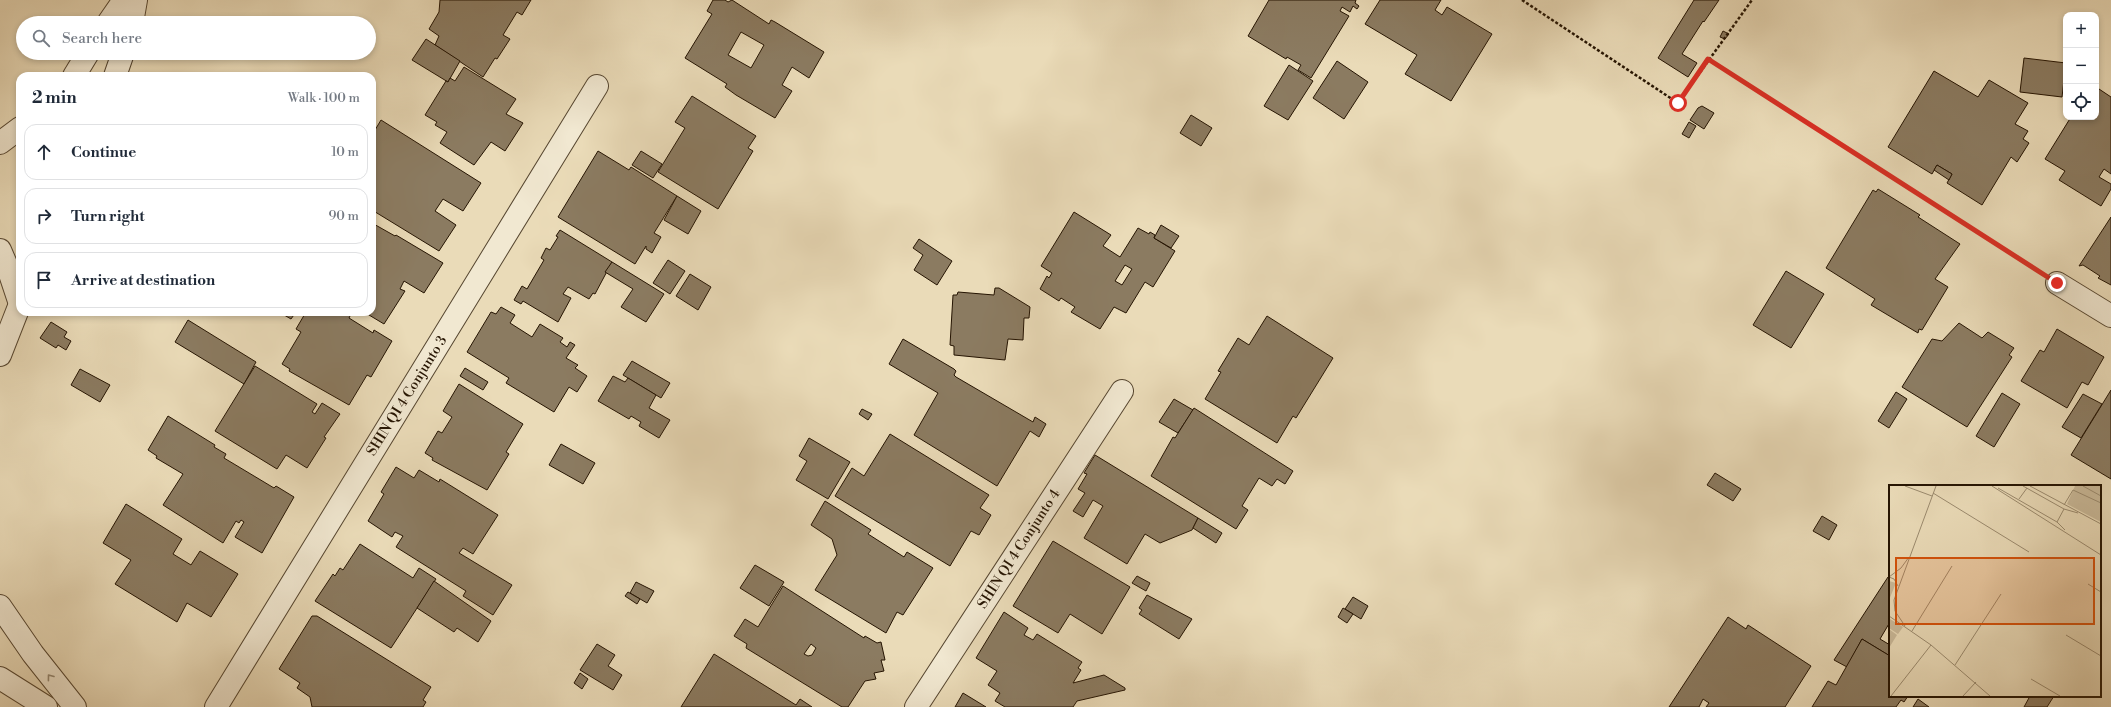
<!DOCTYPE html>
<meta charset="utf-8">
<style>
body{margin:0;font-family:"Libre Bodoni",serif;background:#f6f6f7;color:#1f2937}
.controls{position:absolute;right:12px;top:12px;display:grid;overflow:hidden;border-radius:8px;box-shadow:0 2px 6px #0003}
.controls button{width:36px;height:36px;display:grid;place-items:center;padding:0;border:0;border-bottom:1px solid #e0e1e3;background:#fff;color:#1f2937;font:20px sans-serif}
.stop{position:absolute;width:12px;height:12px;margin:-9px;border:3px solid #d93025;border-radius:50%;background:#fff}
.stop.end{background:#d93025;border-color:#fff;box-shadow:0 1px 4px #0008}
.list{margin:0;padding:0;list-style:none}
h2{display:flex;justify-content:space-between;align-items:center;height:52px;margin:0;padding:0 16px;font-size:17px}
h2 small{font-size:13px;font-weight:400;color:#747a83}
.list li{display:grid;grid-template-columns:26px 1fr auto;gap:12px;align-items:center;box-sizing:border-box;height:56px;margin:0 8px 8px;padding:0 8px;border:1px solid #e0e1e3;border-radius:12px}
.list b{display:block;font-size:15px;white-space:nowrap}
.list em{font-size:13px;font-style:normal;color:#747a83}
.icon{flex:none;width:22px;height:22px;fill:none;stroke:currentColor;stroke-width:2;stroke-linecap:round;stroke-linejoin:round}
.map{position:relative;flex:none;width:2111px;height:707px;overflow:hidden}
.search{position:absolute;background:#fff;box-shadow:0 2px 6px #0003;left:16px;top:16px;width:360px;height:44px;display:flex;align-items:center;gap:10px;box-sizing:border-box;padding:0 14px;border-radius:22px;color:#747a83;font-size:15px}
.panel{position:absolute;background:#fff;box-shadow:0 2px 6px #0003;left:16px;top:72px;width:360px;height:244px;border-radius:12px}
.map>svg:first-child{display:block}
.building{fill:#8b7b61;stroke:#251402;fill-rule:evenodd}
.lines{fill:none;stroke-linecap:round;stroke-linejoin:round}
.minor-casing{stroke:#564630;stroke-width:24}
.tertiary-casing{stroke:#564630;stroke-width:24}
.path{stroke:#251402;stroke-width:2.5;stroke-dasharray:3 2;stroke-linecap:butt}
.minor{stroke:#f1e8d1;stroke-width:22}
.tertiary{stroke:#f1e8d1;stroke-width:22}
.oneway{stroke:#958974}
.route{stroke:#d93025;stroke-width:5}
.labels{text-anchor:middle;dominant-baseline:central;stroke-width:3.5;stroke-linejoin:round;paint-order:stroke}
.street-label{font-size:14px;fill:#251402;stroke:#f1e8d1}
.inset-road{fill:none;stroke:#9b8b6f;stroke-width:1}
.view{fill:#d4520b;fill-opacity:0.15;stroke:#d4520b;stroke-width:2}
.inset-edge{fill:none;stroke:#251402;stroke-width:2}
</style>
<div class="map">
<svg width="2111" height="707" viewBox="0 0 2111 707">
<rect width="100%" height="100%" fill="#eadbb8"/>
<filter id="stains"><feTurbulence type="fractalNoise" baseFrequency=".005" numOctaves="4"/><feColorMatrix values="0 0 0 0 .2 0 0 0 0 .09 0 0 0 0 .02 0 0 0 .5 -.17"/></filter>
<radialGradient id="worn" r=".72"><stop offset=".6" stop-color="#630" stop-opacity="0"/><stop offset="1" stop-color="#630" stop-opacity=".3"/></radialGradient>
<!-- building -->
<g class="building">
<path d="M440 0H531L522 15 517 12 503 35 510 39 497 59 495 58 483 77 435 45 439 36 429 29 439 12Z"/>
<path d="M713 0H725L728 2 732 0 769 24 771 20 775 22 824 52 809 78 792 67 782 85 792 91 775 118 736 95 725 87 727 84 685 58 712 14 707 11ZM741 32 764 45 751 68 728 55Z"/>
<path d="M1269 0H1356L1355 3 1359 6 1357 9 1353 6 1350 12 1342 7 1340 11 1349 16 1311 78 1298 70 1301 65 1287 57 1286 59 1248 36Z"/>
<path d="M1380 0H1441L1435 10 1442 15 1447 7 1492 34 1451 101 1405 74 1417 55 1365 24Z"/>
<path d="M1694 0H1719L1704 22 1703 21 1682 54 1697 63 1688 77 1658 58Z"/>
<path d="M1723 31 1729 34 1725 39 1720 37Z"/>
<path d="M426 39 460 61 448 82 412 60Z"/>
<path d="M2024 58 2066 63 2062 97 2020 92Z"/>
<path d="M1337 61 1368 82 1344 119 1313 98Z"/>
<path d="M1289 65 1313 81 1288 120 1264 106Z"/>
<path d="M464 67 516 99 506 114 523 123 505 151 491 142 474 165 440 143 447 132 435 125 437 122 425 115 446 81 448 82 450 78 455 81Z"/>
<path d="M1934 71 1978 97 1989 80 2028 103 2015 124 2028 131 2023 139 2029 143 2017 162 2011 157 1982 205 1947 183 1952 174 1937 165 1932 174 1888 147Z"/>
<path d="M2096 87 2111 97V174L2104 169 2099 177 2111 184V189L2101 206 2059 180 2065 171 2045 159 2071 117H2096Z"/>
<path d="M692 96 756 136 748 148 753 151 718 209 658 172 685 128 675 122Z"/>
<path d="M1702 106 1714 113 1704 129 1690 120 1698 108Z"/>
<path d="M1191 115 1212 128 1201 146 1180 133Z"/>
<path d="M381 120 481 183 463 211 443 199 435 211 456 225 439 251 372 210V135Z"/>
<path d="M1689 122 1696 126 1689 138 1682 134Z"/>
<path d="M598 151 629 170 631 167 677 196 654 233 661 237 652 253 646 249V246L635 264 558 217Z"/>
<path d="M641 151 662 164 653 178 632 165Z"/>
<path d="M1937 165 1952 174 1949 180 1934 170Z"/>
<path d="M1878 189 1920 215 1918 217 1960 244 1935 279 1948 287 1922 330 1919 329 1918 333 1871 305 1875 299 1826 268 1873 190 1876 192Z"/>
<path d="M677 196 701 211 688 234 664 220Z"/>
<path d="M1074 212 1111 235 1103 246 1120 257 1138 228 1149 234 1150 232 1155 235 1154 238 1175 251 1153 287 1145 282 1126 313 1114 307 1100 329 1071 312 1075 307 1061 298 1059 301 1040 289 1047 276 1049 278 1052 273 1041 266ZM1125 265 1132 269 1122 285 1115 281Z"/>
<path d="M2111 217V285L2098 278 2100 276 2083 265 2079 266Z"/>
<path d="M372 223 395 236 396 235 443 263 424 293 404 281 400 289 405 291 384 324 364 312H372Z"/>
<path d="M1161 225 1179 236 1171 248 1154 238Z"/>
<path d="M560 230 612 262 595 294 593 293 589 299 568 287 563 294 571 298 558 322 523 301 521 304 514 300 522 286 527 289 544 260 541 258 546 248 550 250 558 237 556 236Z"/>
<path d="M919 239 952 261 937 285 914 270 923 255 913 248Z"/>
<path d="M668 260 685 271 670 294 653 283Z"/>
<path d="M612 262 664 294 646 322 621 307 633 289 605 272Z"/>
<path d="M1786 271 1824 294 1791 348 1753 325Z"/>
<path d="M690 274 711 287 698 310 676 296Z"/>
<path d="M995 288H999L1030 307 1029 318H1024L1023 340 1008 339 1005 360 954 355V346L950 345 953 295H957L958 292 994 295Z"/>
<path d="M501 307 515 315 510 323 532 337 540 324 563 338 560 342 567 347 570 342 575 345 566 358 578 365 575 368 587 376 577 392 569 387 554 412 506 383 509 378 467 352 491 312 496 314Z"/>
<path d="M279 312H296L291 319Z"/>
<path d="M306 312H347L351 314 349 318 373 333 374 330 392 341 371 377 367 375 349 405 289 371 290 369 282 364 301 332 296 329Z"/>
<path d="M1267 316 1333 358 1296 418 1293 416 1277 443 1205 399 1221 372 1218 371 1238 338 1249 345Z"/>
<path d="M188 320 256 362 244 384 175 342Z"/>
<path d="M51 322 67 332 64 337 71 341 66 350 58 345 56 348 40 338Z"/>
<path d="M1959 323 1982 338 1988 332 2014 348 2009 355 2012 357 1967 427 1902 387 1932 339 1942 341Z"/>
<path d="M2057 329 2104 357 2088 385 2082 382 2067 408 2021 381 2040 350 2044 352Z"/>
<path d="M903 339 954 369 956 371 954 375 956 377 1033 422 1035 417 1046 424 1039 437 1030 431 997 486 914 435 938 393 889 364Z"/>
<path d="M632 361 670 383 661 398 623 375Z"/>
<path d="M255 366 317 404 312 412 315 414 322 403 340 414 324 437 326 438 307 468 286 455 277 469 215 431Z"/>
<path d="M465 368 488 382 483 390 460 376Z"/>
<path d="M80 369 110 385 100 402 71 385Z"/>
<path d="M613 376 625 382 628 378 656 395 649 408 670 420 659 438 639 426 641 422 631 416 629 419 598 401Z"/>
<path d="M459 384 523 424 506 452 509 454 487 490 432 460 433 458 425 453 438 431 442 433 452 417 443 411Z"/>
<path d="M2111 390V479L2071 455Z"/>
<path d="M1896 392 1907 399 1889 428 1878 421Z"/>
<path d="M2002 393 2020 404 1994 447 1976 436Z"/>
<path d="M2083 394 2102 404 2081 438 2062 427Z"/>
<path d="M1174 399 1193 410 1178 433 1159 422Z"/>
<path d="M1194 408 1293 471 1285 484 1277 479 1272 486 1259 478 1242 506 1248 510 1236 529 1151 476 1173 437 1175 438Z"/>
<path d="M862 409 872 414 868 420 859 414Z"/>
<path d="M168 416 215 445 214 447 226 454 224 458 274 488 276 486 294 497 262 553 235 537 244 522 241 520 239 523 236 521 223 543 163 505 183 474 156 458 157 456 148 450Z"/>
<path d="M890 434 989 495 980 508 991 515 979 535 971 531 950 566 835 496 852 468 864 476Z"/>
<path d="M809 438 850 462 828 499 796 480 807 461 799 456Z"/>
<path d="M561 444 595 463 583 484 549 465Z"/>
<path d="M1095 455 1198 518 1192 530 1160 543 1145 534 1127 564 1084 538 1103 506 1093 500 1083 517 1073 511 1085 493 1078 489 1087 474 1084 473Z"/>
<path d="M396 467 414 478 419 470 439 482 440 479 498 515 473 554 463 548 459 553 512 585 493 615 463 596 466 591 396 547 403 536 395 532 392 537 368 521 384 494 381 492Z"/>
<path d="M1715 473 1741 489 1733 501 1707 485Z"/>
<path d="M825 501 871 530 868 534 904 557 907 552 933 568 903 615 897 612 886 633 815 590 837 555 832 539 811 525Z"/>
<path d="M126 504 182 539 173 554 191 565 200 551 238 574 211 617 187 603 177 622 115 584 131 560 103 543Z"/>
<path d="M1822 516 1837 525 1829 540 1813 531Z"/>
<path d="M1198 518 1222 533 1216 543 1193 528Z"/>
<path d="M1053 541 1130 587 1102 634 1070 614 1058 633 1013 606Z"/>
<path d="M360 544 413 578 419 568 436 579 391 648 315 601 333 574 335 576 340 568 343 570Z"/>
<path d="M755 565 784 582 769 606 740 588Z"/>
<path d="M1137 576 1150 583 1146 591 1132 583Z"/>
<path d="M1888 577 1890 578V622L1880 639 1890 645V656L1862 639 1847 667 1834 660Z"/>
<path d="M434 581 491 621 478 642 457 628 454 632 417 608Z"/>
<path d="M636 582 654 591 647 603 630 593Z"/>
<path d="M783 586 864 638 865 636 877 643 881 642 885 660H881L884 671 874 673 876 679 865 681 848 707H842L746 648 747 644 734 636 745 619 758 627ZM811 644 816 648 812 655 808 656 804 654Z"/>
<path d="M628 592 640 599 637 604 625 596Z"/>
<path d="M1147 595 1192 619 1179 639 1139 614 1142 610 1139 608Z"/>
<path d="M1353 597 1368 606 1361 619 1345 609Z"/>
<path d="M1343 608 1353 614 1347 623 1338 617Z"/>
<path d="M1004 612 1028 628 1024 635 1033 640 1037 634 1082 662 1078 668 1081 670 1073 683 1104 675 1125 688V690L1077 701 1073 707H1005L995 701 1000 693 988 685 997 671 976 658Z"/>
<path d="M312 616H317L431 687 423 700 426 702 423 707H312L310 697 297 688 300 683 279 669Z"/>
<path d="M1728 617 1746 629 1748 625 1811 666 1785 707H1706L1709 703 1703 699 1699 707H1669Z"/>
<path d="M1862 639 1890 656V696H1908L1904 702 1901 700 1896 707H1812L1828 681 1836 685Z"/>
<path d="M597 644 615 655 608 666 622 675 613 690 580 670Z"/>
<path d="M714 654 796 705 800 699 812 707H681Z"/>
<path d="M580 673 588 679 582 689 574 683Z"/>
<path d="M963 693 986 707H955Z"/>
<path d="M2030 696H2054L2047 707H2024Z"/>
<path d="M1918 699 1929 707H1913Z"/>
</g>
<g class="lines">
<defs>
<g id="minor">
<path d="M2057 283 2111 316"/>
<path d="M216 707 597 86"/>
<path d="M916 707 1122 391"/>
</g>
<g id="tertiary">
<path d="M108 23 124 0"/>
<path d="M132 23 136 0"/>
<path d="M74 76 88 53"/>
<path d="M115 76 123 53"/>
<path d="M0 143 20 128"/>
<path d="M0 250 9 271 20 304"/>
<path d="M0 355 20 304"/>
<path d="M0 606 33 654 75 707"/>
<path d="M0 678 46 707"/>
</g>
</defs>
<!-- minor casing -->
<use href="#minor" class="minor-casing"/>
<!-- tertiary casing -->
<use href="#tertiary" class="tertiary-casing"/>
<!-- path -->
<g class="path">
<path d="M1522 0 1678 103 1752 0"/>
<path d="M1708 59 2034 268"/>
</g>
<!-- minor -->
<use href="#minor" class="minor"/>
<!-- tertiary -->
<use href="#tertiary" class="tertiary"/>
</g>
<!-- one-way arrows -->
<defs><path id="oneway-chevron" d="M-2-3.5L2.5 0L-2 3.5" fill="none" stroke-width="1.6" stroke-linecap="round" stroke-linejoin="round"/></defs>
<use class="oneway" href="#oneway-chevron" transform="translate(50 677) rotate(-127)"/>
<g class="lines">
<!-- route -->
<path class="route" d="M1678 103 1708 59 2057 283"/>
</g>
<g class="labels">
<!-- street labels -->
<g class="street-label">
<text transform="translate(407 396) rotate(-58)">SHIN QI 4 Conjunto 3</text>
<text transform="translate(1019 549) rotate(-57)">SHIN QI 4 Conjunto 4</text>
</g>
</g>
<!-- overview -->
<g transform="translate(1889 485)">
<rect width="212" height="212" fill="#eadbb8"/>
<path d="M186 1H212V37L178 19ZM0 96 7 98 0 115ZM1 134 14 142 9 149 0 143ZM0 144 8 150 0 163Z" fill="#c9b999"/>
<path class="inset-road" d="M16 1 43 11M103 1 212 70M134 1 175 24 189 28M141 1 212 39M194 1 212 11M109 3 168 37 176 45M44 8 140 67M130 14 138 3M175 20 184 5 212 18M168 37 175 24M0 92 12 83 20 72M0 92 5 94 9 101M199 99 212 107M0 131 42 160 101 211M16 141 6 126 5 115 47 1M23 146 63 81M177 150 212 171M66 180 112 109M142 194 171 211M2 211 42 160M74 211 87 197"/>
<path class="view" d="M7 73H205V139H7Z"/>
<rect width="212" height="212" class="inset-edge"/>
</g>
<rect width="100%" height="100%" filter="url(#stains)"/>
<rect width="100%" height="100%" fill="url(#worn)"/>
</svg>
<div class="controls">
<button>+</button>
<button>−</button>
<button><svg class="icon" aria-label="locate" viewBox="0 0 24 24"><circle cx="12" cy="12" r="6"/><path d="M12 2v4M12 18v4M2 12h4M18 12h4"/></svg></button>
</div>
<div class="stop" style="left:1678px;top:103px"></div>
<div class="stop end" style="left:2057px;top:283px"></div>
<div class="search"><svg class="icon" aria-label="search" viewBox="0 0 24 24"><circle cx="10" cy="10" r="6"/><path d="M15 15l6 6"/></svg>Search here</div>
<section class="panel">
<h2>2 min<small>Walk · 100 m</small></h2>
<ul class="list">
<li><svg class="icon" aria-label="ahead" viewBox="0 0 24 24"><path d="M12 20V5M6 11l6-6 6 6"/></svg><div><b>Continue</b></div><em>10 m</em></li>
<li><svg class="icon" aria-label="right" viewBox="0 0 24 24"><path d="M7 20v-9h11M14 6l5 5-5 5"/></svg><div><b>Turn right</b></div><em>90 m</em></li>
<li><svg class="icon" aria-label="arrive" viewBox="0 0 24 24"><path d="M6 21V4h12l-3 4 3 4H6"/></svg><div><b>Arrive at destination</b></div></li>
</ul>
</section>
</div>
